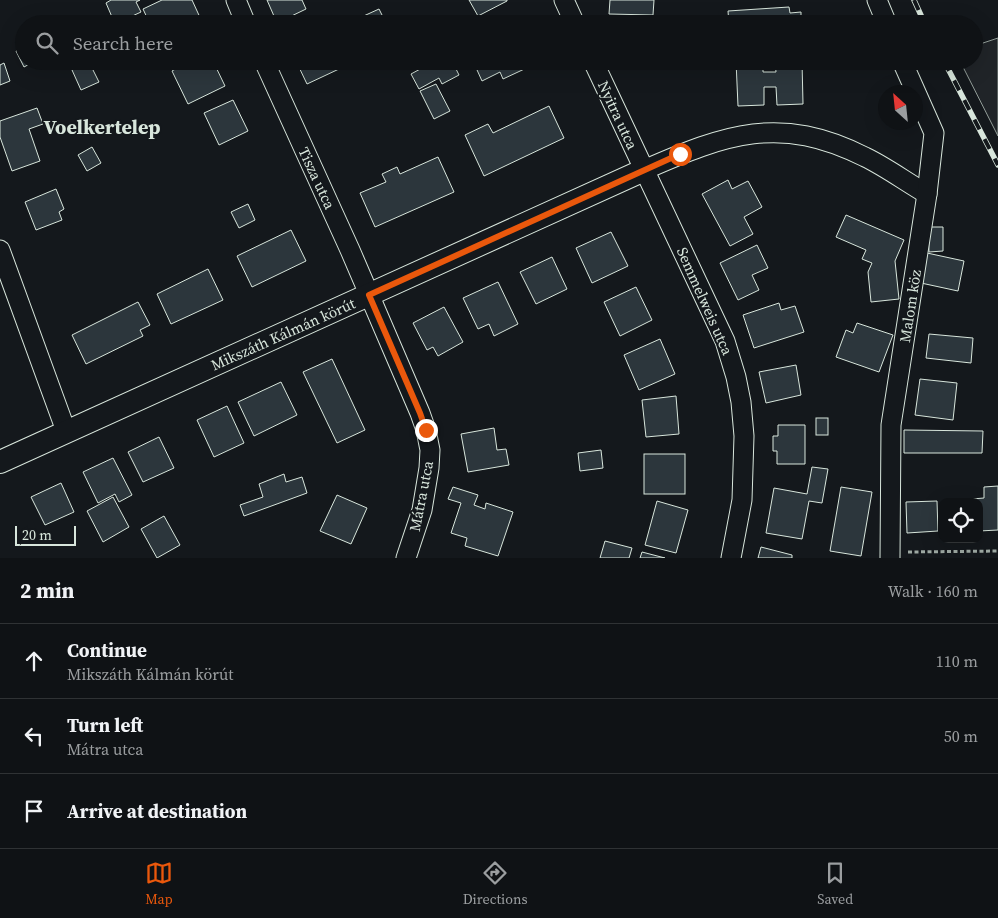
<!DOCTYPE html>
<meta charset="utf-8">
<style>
body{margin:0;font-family:"Source Serif 4",serif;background:#181b1e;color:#f1f3f6}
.controls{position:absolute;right:15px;bottom:15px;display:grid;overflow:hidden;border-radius:10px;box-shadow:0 5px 20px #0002}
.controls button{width:45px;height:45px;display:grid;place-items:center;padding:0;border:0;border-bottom:1px solid #2f3234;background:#0f1215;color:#f1f3f6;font:25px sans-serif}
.compass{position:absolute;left:878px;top:85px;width:45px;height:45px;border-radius:50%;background:#0f1215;box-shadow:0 5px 20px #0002;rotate:333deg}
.scale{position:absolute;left:15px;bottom:12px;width:61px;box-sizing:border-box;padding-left:5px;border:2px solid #d8e6dc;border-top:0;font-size:14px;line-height:18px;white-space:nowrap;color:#d8e6dc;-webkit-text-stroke:4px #14181c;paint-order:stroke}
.stop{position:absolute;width:15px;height:15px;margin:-11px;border:4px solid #ea580c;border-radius:50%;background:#fff}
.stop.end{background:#ea580c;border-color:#fff;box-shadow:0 1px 5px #0008}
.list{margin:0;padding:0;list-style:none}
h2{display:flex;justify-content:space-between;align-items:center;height:65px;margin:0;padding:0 20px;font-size:21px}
h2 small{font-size:16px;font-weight:400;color:#9b9ea0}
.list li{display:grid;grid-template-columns:32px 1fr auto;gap:15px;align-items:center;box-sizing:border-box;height:75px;padding:0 20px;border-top:1px solid #2f3234}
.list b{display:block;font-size:19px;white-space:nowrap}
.list p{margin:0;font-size:16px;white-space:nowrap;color:#9b9ea0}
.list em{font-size:16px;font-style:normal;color:#9b9ea0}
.icon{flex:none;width:28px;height:28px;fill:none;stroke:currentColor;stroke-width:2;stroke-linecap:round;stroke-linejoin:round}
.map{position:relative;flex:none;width:998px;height:558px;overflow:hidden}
.search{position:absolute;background:#0f1215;box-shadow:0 5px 20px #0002;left:15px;right:15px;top:15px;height:55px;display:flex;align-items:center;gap:12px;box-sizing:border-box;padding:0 18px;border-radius:28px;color:#9b9ea0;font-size:19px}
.sheet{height:290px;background:#0f1215}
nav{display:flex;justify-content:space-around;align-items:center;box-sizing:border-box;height:70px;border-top:1px solid #2f3234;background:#0f1215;font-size:14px;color:#9b9ea0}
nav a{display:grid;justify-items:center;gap:2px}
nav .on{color:#ea580c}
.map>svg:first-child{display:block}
.green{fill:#202428;stroke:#939e99}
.building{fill:#2c363c;stroke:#d8e6dc}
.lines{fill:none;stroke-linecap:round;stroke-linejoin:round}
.minor-casing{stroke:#d8e6dc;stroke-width:21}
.tertiary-casing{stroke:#d8e6dc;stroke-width:24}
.path{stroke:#9da8a2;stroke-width:3;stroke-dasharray:4 2.5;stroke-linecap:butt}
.minor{stroke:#14181c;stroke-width:19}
.tertiary{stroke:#14181c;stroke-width:22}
.rail-casing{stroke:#d8e6dc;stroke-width:5.5}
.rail{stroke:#14181c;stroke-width:4;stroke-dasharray:11;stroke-linecap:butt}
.route{stroke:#ea580c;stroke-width:6}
.labels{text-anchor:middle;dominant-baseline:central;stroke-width:4;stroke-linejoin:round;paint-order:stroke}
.street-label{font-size:15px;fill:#d8e6dc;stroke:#14181c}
.district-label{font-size:20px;font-weight:bold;fill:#d8e6dc;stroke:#14181c}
</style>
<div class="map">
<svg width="998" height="558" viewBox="0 0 998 558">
<rect width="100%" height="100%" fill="#14181c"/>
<!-- green -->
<path class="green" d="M998 38V136L960 61H974V46Z"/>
<!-- building -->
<g class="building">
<path d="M111 0H140L136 2 141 12 115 24 106 3Z"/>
<path d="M162 0H192L203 24H150L143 9Z"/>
<path d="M267 0H302L306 9 277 23Z"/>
<path d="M469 0H507V1L478 16Z"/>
<path d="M610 0H654L653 15 609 14Z"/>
<path d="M789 7 790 13 801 12V24H729L728 11Z"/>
<path d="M379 9 384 19 374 24H359L357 19Z"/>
<path d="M24 47V61H35L24 67 16 51Z"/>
<path d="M176 61H213L225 86 188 104 172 71 179 67Z"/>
<path d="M296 61H335L339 69 307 84Z"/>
<path d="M435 61H452L459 75 442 84 439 78 419 89 411 74Z"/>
<path d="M473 61H531L533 65 503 79 500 72 482 81Z"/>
<path d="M736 61H763V72H776L775 61H802L803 104 777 105 776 87H764V105L738 106Z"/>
<path d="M89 62 99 82 81 90 72 70Z"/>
<path d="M4 63 10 81 0 85V65Z"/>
<path d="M436 84 450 111 434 119 420 91Z"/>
<path d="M233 100 248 131 219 145 204 113Z"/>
<path d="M549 106 564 138 484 176 465 135 488 124 493 133Z"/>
<path d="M37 108 43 124 29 129 40 161 12 171 0 137V121Z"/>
<path d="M92 147 101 163 87 171 78 155Z"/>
<path d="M438 157 454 192 375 227 360 193 386 182 382 174 397 167 400 174Z"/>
<path d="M728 180 732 189 748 181 762 207 744 217 753 234 730 246 702 194Z"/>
<path d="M56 189 64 209 59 212 62 220 36 230 25 202Z"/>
<path d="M248 204 255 220 239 228 231 212Z"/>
<path d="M846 215 904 240 895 261 899 299 871 302 868 272 872 263 862 259 866 250 836 237Z"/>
<path d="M928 227H943V251L929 252Z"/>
<path d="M291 230 306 261 252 287 237 256Z"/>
<path d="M611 232 628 266 592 283 576 248Z"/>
<path d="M757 245 768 268 752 275 759 290 738 300 720 263Z"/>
<path d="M927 253 964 261 958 291 921 283Z"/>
<path d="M552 257 567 289 536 304 520 272Z"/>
<path d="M208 269 223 300 171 324 157 294Z"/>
<path d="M498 282 518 324 494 336 489 324 478 329 463 298Z"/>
<path d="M636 287 652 320 620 336 604 302Z"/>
<path d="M138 302 150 325 140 330 143 336 86 364 72 335Z"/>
<path d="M779 303 781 310 795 306 804 332 754 348 743 315Z"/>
<path d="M444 307 463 342 438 356 433 347 427 350 413 323Z"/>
<path d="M857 323 893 335 879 372 836 357 846 330 853 333Z"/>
<path d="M929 334 973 338 971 363 926 358Z"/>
<path d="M660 339 675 374 639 390 624 355Z"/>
<path d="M332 359 365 430 337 443 303 372Z"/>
<path d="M796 365 801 395 766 403 759 372Z"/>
<path d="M920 379 957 383 953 420 915 415Z"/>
<path d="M281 382 297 415 254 436 238 402Z"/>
<path d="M676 396 679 434 646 437 642 400Z"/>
<path d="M227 406 244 443 214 457 197 420Z"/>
<rect x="816" y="418" width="12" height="17"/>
<path d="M778 425H805V464H777V451H773V436H778Z"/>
<path d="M494 428 497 450 506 449 509 465 468 472 461 434Z"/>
<path d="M904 430 983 431 982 453H904Z"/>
<path d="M159 437 174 468 143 482 128 452Z"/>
<path d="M601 450 603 468 580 471 578 453Z"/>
<rect x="644" y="454" width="41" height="40"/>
<path d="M113 458 132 495 119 502 115 494 98 503 83 472Z"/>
<path d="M812 467 828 469 822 503 809 501 802 539 766 533 774 488 807 494Z"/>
<path d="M284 474 286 482 302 477 307 493 244 516 240 505 263 497 259 484Z"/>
<path d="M61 483 74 512 45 525 31 497Z"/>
<path d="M998 486V530L979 531V502H972V499L984 498V487Z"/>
<path d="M453 487 478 495 474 505 485 509 486 503 513 512 498 556 465 546 467 538 451 533 461 503 448 499Z"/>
<path d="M841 487 872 492 861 556 830 551Z"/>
<path d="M337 495 367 508 351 544 320 531Z"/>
<path d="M113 497 129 527 103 542 87 511Z"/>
<path d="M657 501 688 510 676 553 645 545Z"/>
<path d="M937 501 938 531 907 533 906 502Z"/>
<path d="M164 516 180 545 157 558 141 529Z"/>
<path d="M605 541 632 548 629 558H600Z"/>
<path d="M761 547 792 555V558H758Z"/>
<path d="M642 552 665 558H640Z"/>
</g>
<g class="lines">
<defs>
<g id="minor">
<path d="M236 0 246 24"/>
<path d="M564 0 575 24"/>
<path d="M877 0 887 24"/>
<path d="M264 61 350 250 420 413 426 430 430 450 429 468 422 510 406 558"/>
<path d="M593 61 725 341 736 377 741 402 744 436 742 500 731 558"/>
<path d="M644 170C726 134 780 114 865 157 886 167 906 182 927 194"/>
<path d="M0 250 66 431"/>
<path d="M890 558 891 425 927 194 934 133 902 61"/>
</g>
<path id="tertiary" d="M0 462 644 170"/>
</defs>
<!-- minor casing -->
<use href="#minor" class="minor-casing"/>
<!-- tertiary casing -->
<use href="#tertiary" class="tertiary-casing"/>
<!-- path -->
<path class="path" d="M908 552 998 551"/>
<!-- minor -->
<use href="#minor" class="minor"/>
<!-- tertiary -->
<use href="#tertiary" class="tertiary"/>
<defs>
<g id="rail">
<path d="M914 0 925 24"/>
<path d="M944 61 998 165"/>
</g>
</defs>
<!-- rail casing -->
<use href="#rail" class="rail-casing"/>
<!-- rail -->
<use href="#rail" class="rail"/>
</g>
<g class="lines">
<!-- route -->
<path class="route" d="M426 430 420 413 369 295 680 154"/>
</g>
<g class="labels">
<!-- street labels -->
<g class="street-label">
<text transform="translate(618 115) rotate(65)">Nyitra utca</text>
<text transform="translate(317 178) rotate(65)">Tisza utca</text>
<text transform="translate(705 301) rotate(66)">Semmelweis utca</text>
<text transform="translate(910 306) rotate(-81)">Malom köz</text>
<text transform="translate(283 334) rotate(-24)">Mikszáth Kálmán körút</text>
<text transform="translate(421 496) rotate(-79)">Mátra utca</text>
</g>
<!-- district labels -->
<g class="district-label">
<text x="102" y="127">Voelkertelep</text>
</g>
</g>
</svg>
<div class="controls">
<button><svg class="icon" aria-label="locate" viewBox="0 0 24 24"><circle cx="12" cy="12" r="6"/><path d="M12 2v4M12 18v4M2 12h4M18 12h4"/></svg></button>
</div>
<svg class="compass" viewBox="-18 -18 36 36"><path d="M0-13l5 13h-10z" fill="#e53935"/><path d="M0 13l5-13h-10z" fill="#9b9ea0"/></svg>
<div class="scale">20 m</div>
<div class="stop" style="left:680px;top:154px"></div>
<div class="stop end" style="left:426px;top:430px"></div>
<div class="search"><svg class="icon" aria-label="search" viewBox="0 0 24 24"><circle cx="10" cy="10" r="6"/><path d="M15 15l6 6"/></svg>Search here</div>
</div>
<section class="sheet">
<h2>2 min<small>Walk · 160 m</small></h2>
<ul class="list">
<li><svg class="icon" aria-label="ahead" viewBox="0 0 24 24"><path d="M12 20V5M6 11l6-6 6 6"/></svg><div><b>Continue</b><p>Mikszáth Kálmán körút</p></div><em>110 m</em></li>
<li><svg class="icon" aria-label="left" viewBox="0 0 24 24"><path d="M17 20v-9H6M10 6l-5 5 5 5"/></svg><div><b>Turn left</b><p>Mátra utca</p></div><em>50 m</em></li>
<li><svg class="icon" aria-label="arrive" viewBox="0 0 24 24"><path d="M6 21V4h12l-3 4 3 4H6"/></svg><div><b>Arrive at destination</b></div></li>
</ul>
</section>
<nav>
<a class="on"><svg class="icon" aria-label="map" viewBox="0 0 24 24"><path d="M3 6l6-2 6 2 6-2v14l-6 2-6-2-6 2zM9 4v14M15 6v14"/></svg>Map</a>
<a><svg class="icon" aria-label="directions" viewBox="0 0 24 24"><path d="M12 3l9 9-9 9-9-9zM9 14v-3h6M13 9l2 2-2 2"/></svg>Directions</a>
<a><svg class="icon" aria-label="saved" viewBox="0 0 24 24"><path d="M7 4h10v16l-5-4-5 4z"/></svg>Saved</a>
</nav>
